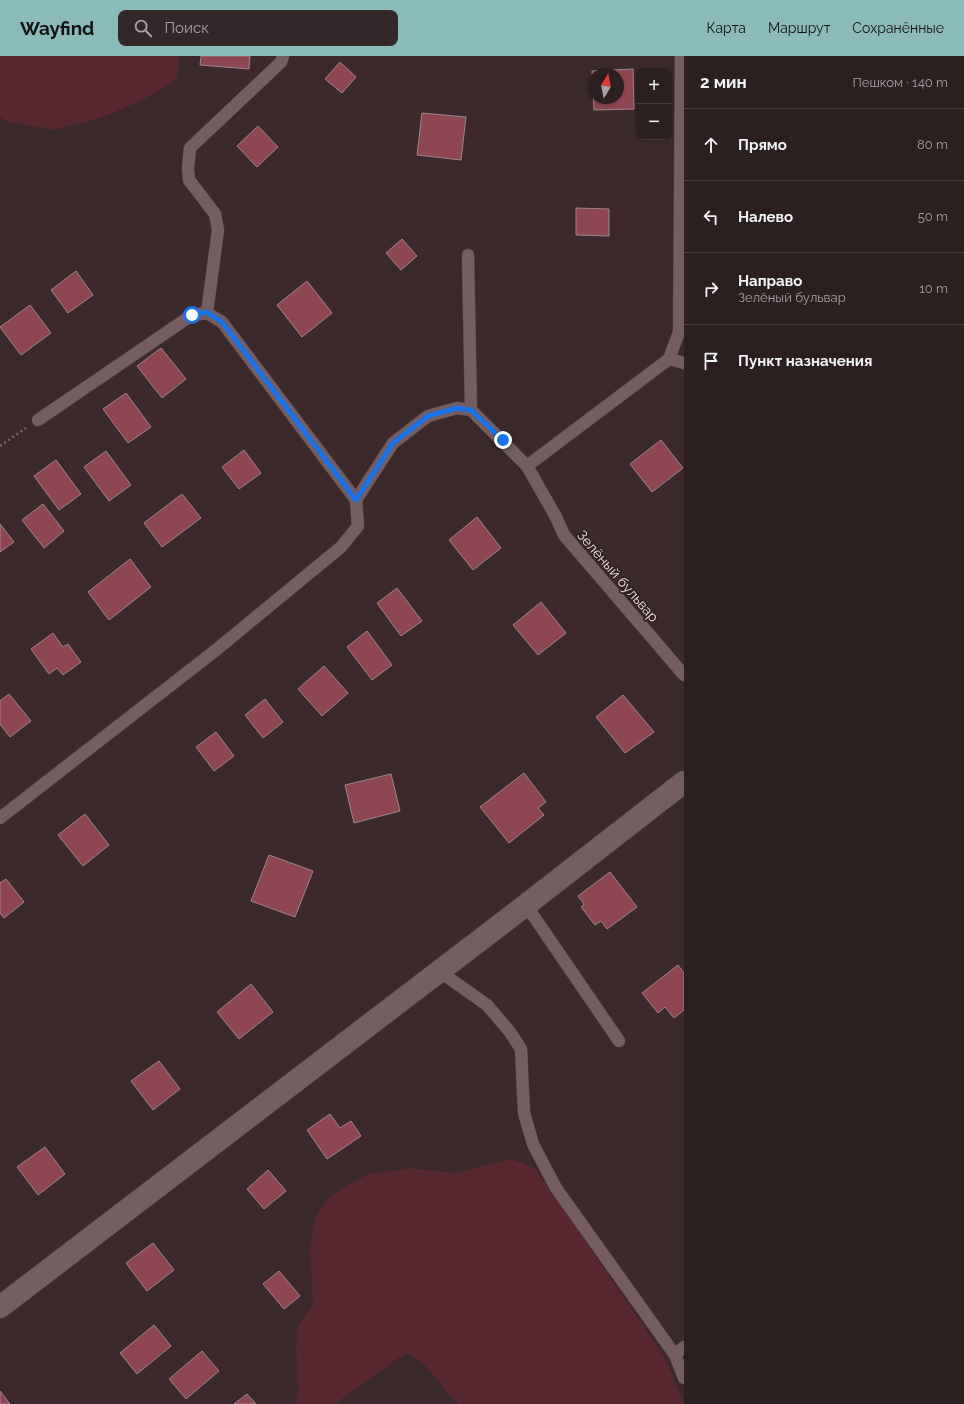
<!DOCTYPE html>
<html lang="ru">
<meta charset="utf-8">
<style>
body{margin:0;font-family:Raleway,sans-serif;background:#342729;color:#f1f3f6}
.controls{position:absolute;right:12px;top:12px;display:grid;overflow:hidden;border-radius:8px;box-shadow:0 1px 3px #0004}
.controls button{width:36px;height:36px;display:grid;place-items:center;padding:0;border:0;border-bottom:1px solid #483d3e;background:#2c1f20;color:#f1f3f6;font:20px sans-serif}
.compass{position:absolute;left:588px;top:12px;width:36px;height:36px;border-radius:50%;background:#2c1f20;box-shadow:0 1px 3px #0004;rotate:10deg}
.stop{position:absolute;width:12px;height:12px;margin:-9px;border:3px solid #1a73e8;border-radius:50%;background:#fff}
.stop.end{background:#1a73e8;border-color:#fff;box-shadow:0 1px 4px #0008}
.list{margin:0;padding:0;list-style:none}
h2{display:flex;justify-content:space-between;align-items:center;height:52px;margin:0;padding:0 16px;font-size:17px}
h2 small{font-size:13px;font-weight:400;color:#a6a2a5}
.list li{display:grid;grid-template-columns:26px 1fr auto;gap:12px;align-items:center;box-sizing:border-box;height:72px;padding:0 16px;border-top:1px solid #483d3e}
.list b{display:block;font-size:15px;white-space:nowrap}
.list p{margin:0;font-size:13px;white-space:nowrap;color:#a6a2a5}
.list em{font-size:13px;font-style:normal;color:#a6a2a5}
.icon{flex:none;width:22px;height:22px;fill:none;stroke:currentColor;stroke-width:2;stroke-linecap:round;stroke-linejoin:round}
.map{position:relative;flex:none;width:684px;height:1348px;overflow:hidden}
header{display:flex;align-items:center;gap:24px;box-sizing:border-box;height:56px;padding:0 20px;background:#8bbbb9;color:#111}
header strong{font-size:19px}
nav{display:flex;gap:22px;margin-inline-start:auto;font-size:14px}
.search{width:280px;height:36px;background:#342729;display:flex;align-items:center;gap:10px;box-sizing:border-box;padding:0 14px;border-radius:8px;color:#a6a2a5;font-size:15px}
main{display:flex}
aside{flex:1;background:#2c1f20}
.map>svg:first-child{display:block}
.green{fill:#582831}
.building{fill:#8e4653;stroke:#9d8689;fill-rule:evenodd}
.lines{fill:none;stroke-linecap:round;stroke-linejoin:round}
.service-casing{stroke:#57474a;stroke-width:13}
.minor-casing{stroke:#57474a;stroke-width:23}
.path{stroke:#786769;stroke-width:2.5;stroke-dasharray:2 3;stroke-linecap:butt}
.service{stroke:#745e61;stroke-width:12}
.minor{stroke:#745e61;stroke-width:22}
.route{stroke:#1a73e8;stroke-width:5}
.labels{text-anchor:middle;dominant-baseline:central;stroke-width:3.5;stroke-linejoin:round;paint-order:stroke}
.street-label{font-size:14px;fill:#ede0e2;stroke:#311f21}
</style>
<header>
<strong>Wayfind</strong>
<div class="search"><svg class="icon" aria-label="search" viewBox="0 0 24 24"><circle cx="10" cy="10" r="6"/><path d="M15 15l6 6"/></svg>Поиск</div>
<nav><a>Карта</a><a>Маршрут</a><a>Сохранённые</a></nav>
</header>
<main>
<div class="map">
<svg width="684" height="1348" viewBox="0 0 684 1348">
<rect width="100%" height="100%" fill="#3b292b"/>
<!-- green -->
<g class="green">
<path d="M0 0H180L176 24 139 46 97 63 54 74 9 66 0 61Z"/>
<path d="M511 1103 535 1112 664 1300 684 1348H459C441 1334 429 1305 407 1298L397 1303 335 1348H296L298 1335 296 1289 298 1270 313 1249 310 1194 315 1162 331 1139 368 1118 410 1112 455 1117Z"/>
</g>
<!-- building -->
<g class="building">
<path d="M201 0H250L249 13 200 9Z"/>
<path d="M340 6 356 21 342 37 325 23Z"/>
<path d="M633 13 634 53 594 54 592 15ZM594 18H618V42H594Z"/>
<path d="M422 57 466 61 461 104 417 99Z"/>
<path d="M258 70 278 91 257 111 237 90Z"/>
<path d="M576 152 609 153V180L576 179Z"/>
<path d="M402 183 417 200 401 214 386 197Z"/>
<path d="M76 215 93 239 68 257 51 234Z"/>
<path d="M307 225 332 257 302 281 277 249Z"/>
<path d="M30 249 51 277 21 299 0 271Z"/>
<path d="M161 292 186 323 162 342 137 310Z"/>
<path d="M126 337 151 371 128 387 103 353Z"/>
<path d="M661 384 683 412 652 436 630 408Z"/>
<path d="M244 394 261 417 239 433 222 411Z"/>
<path d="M106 395 131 429 109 445 84 411Z"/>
<path d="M56 404 81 438 59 454 34 420Z"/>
<path d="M182 438 201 462 162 491 144 467Z"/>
<path d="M43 448 64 475 44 492 22 464Z"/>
<path d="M477 461 501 492 473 514 449 484Z"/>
<path d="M0 468 14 486 0 496Z"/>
<path d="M130 503 151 531 109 564 88 536Z"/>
<path d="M397 532 422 565 401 580 377 547Z"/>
<path d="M541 546 566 577 538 599 513 569Z"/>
<path d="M367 575 392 609 372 624 347 591Z"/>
<path d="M53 577 63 591 68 588 81 606 63 619 57 612 49 618 31 593Z"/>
<path d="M324 610 348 637 322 660 298 633Z"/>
<path d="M9 638 31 665 10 681 0 668V645Z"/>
<path d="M623 639 654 676 625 697 596 661Z"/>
<path d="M265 643 283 666 263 682 245 659Z"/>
<path d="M216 676 234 700 214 715 196 691Z"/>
<path d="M524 717 546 746 538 752 544 759 509 787 480 751Z"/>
<path d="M391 718 400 755 354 767 345 729Z"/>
<path d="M85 758 109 789 83 810 58 779Z"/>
<path d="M269 799 313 815 295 861 251 845Z"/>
<path d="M610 816 637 851 607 873 601 865 595 869 581 851 584 848 578 840Z"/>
<path d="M6 823 24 846 4 862 0 857V827Z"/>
<path d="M678 909 684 917V954L674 962 665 951 658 957 642 937Z"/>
<path d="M251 928 273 956 239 983 217 956Z"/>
<path d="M159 1005 180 1033 153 1054 131 1025Z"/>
<path d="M330 1058 340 1072 351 1065 361 1080 327 1103 307 1074Z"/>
<path d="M45 1091 65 1118 38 1139 17 1111Z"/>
<path d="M268 1114 286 1135 264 1153 247 1133Z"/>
<path d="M153 1187 174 1214 147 1235 126 1207Z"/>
<path d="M279 1215 300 1240 284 1253 263 1228Z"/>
<path d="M154 1269 171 1290 137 1318 120 1297Z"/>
<path d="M202 1295 219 1315 186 1343 169 1323Z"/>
<path d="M0 1335 10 1348H0Z"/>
<path d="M247 1338 256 1348H234Z"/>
</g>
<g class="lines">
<defs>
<g id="service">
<path d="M468 199 471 354"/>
<path d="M207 257 218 174 215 158 189 124 188 113 190 92 281 6 283 0"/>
<path d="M669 303 684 307"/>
<path d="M38 364 192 259 207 257 222 266 356 444"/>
<path d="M527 410 669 303 679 276 681 0"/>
<path d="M0 762 216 594 341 491 358 470 356 444 393 387 428 360 457 352 471 354 527 410 556 461 564 479 684 619"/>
<path d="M526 849 619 985"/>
<path d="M439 915 487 949 510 976 521 993 524 1057 533 1088 556 1132 675 1299 684 1322"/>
<path d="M675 1299 684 1291"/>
</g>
<path id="minor" d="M0 1251 526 849 684 726"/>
</defs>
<!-- service casing -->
<use href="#service" class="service-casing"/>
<!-- minor casing -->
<use href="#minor" class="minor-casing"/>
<!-- path -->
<path class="path" d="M0 390 26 372"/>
<!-- service -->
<use href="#service" class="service"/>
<!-- minor -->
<use href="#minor" class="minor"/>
</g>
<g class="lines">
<!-- route -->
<path class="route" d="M192 259 207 256 222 266 356 444 393 387 428 360 457 352 471 354 503 384"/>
</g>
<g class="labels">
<!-- street labels -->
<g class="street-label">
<text transform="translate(618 520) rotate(49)">Зелёный бульвар</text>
</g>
</g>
</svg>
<div class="controls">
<button>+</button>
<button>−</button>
</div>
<svg class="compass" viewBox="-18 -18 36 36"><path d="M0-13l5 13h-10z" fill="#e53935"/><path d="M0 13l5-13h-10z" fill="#a6a2a5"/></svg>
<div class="stop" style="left:192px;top:259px"></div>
<div class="stop end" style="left:503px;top:384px"></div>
</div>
<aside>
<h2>2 мин<small>Пешком · 140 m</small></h2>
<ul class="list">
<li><svg class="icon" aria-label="ahead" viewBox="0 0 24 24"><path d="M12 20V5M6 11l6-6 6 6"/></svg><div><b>Прямо</b></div><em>80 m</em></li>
<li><svg class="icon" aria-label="left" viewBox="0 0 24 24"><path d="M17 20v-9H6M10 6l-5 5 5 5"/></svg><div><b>Налево</b></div><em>50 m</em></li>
<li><svg class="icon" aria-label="right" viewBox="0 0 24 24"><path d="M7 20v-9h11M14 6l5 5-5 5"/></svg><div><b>Направо</b><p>Зелёный бульвар</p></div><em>10 m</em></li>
<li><svg class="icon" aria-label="arrive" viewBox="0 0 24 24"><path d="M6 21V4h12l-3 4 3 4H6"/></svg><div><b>Пункт назначения</b></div></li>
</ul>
</aside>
</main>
